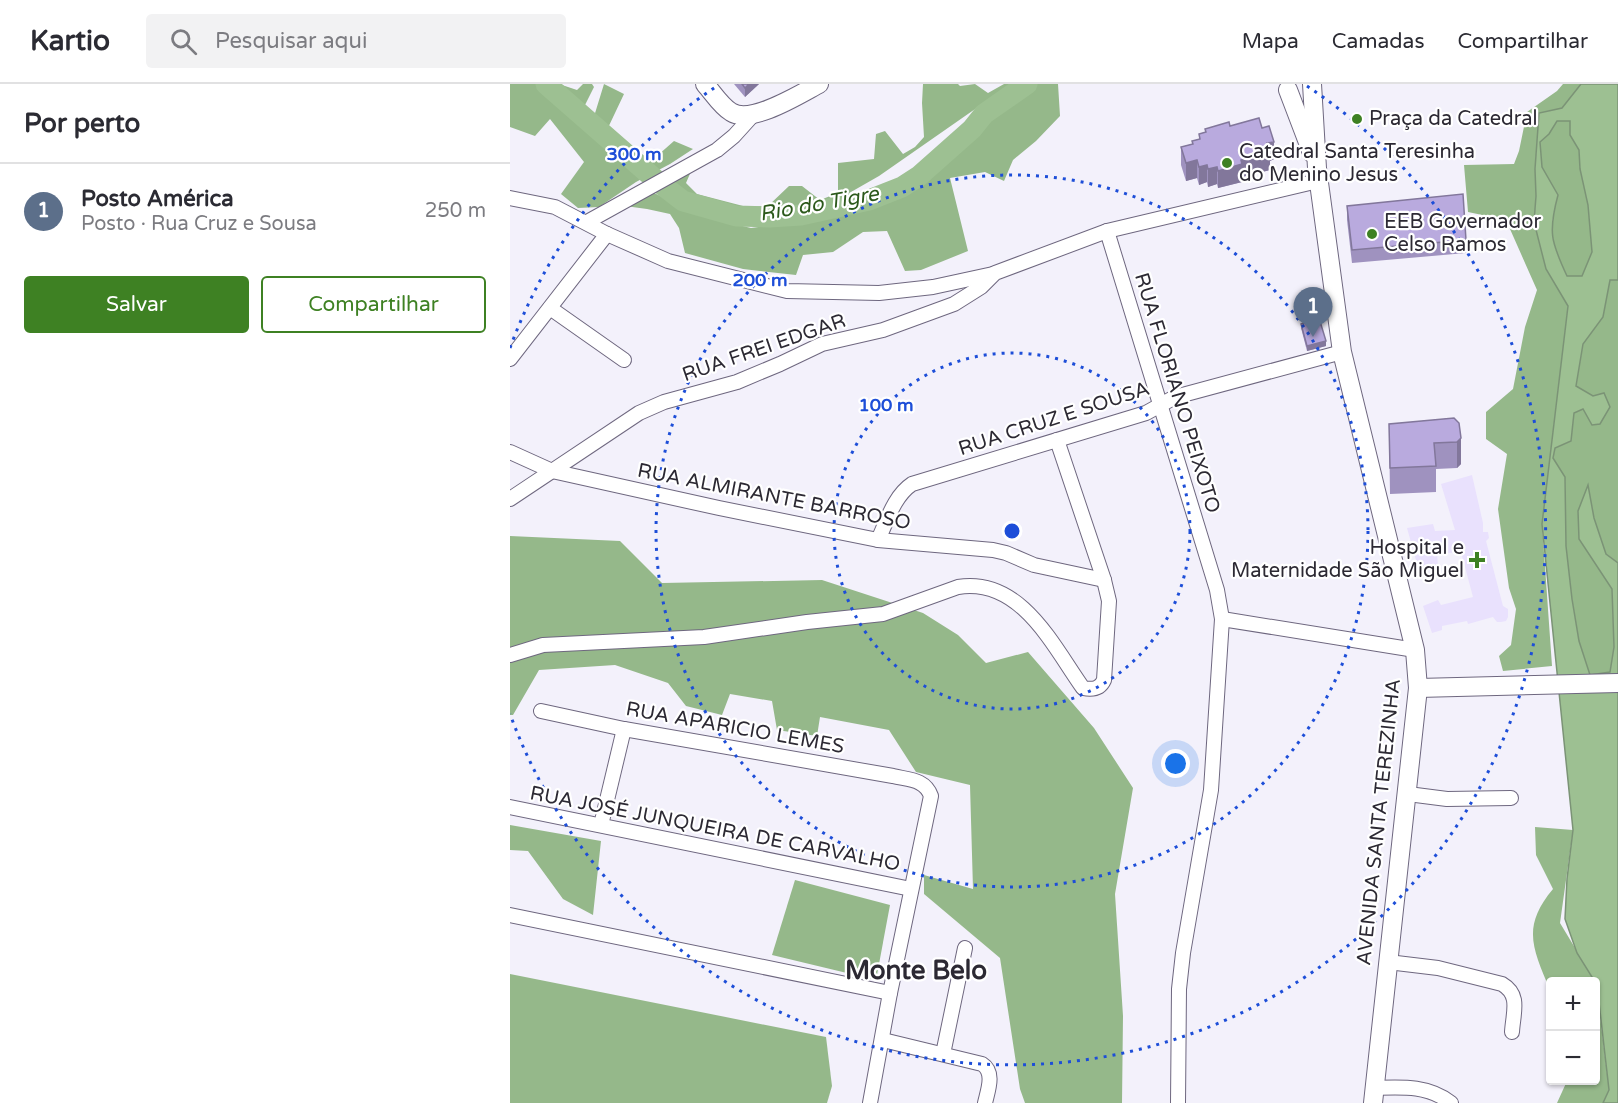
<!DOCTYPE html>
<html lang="pt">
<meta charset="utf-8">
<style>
body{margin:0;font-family:"Varela Round",sans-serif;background:#f2f2f3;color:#2b2b33}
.controls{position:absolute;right:18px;bottom:18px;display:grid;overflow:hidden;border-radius:6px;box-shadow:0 2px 4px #0004}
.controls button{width:54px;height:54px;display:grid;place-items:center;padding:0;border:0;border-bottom:2px solid #e1e1e2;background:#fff;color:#2b2b33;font:30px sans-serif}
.you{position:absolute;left:666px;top:680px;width:21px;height:21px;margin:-15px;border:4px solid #fff;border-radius:50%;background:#1a73e8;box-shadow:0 0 0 9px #1a73e833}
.badge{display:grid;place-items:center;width:39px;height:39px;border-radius:50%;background:#3e8123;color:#fff;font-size:20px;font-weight:700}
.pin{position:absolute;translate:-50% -50px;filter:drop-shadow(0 2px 3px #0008)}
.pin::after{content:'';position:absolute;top:32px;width:21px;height:18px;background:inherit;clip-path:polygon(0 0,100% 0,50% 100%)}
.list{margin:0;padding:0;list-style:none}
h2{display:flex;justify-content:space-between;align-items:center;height:78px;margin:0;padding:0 24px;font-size:26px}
h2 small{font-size:20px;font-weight:400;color:#7c7c81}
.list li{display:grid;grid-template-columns:39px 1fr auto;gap:18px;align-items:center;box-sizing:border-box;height:96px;padding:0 24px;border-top:2px solid #e1e1e2}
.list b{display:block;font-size:22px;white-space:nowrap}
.list p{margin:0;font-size:20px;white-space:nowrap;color:#7c7c81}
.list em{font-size:20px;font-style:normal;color:#7c7c81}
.actions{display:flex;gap:12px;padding:18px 24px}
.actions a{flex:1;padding:14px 0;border:2px solid #3e8123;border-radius:6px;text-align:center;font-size:21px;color:#3e8123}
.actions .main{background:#3e8123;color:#fff}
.icon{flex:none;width:33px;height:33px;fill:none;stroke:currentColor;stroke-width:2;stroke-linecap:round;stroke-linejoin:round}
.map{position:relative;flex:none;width:1108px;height:1019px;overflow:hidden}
header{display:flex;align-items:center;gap:36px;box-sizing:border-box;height:84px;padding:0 30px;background:#fff;border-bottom:2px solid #e1e1e2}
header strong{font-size:28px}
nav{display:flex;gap:33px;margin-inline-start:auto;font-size:21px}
.search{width:420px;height:54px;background:#f2f2f3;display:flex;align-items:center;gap:15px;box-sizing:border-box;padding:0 21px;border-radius:6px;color:#7c7c81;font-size:22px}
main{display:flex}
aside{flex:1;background:#fff}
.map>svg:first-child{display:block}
.built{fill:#e9e1fd}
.forest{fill:#95b88a}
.water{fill:#9dc092;stroke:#7b9376;stroke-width:1.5;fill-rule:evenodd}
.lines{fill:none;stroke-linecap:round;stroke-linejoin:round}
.river{stroke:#9dc092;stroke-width:21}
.minor-casing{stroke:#6e677f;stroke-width:16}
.major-casing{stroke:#6e677f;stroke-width:20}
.minor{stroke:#fff;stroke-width:14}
.major{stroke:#fff;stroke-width:18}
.wall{fill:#9f92bf}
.shaded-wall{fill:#82779b}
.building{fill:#b9aade;stroke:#82779b;stroke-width:1.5}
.ring{fill:none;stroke:#1d4ed8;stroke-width:3;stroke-dasharray:3 6}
.poi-dot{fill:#3e8123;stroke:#fff;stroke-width:2}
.labels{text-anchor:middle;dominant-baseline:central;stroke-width:4.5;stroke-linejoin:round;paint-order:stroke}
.poi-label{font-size:20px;fill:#2c2933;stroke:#fff;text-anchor:start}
.street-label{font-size:20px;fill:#2c2933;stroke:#fff}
.water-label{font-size:21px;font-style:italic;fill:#2c591b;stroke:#fff}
.district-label{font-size:26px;font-weight:bold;fill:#2c2933;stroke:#fff}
.centre{fill:#1d4ed8;stroke:#fff;stroke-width:3}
.ring-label{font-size:18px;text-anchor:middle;font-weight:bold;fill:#1d4ed8;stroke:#fff;stroke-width:4.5;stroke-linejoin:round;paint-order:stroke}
</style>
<header>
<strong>Kartio</strong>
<div class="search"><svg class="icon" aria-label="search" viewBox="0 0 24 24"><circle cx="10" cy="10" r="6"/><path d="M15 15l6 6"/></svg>Pesquisar aqui</div>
<nav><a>Mapa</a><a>Camadas</a><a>Compartilhar</a></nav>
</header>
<main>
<aside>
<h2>Por perto<small></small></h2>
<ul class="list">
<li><span class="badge" style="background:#5c6f8a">1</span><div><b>Posto América</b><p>Posto · Rua Cruz e Sousa</p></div><em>250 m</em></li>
</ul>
<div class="actions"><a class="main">Salvar</a><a>Compartilhar</a></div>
</aside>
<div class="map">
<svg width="1108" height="1019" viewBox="0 0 1108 1019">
<rect width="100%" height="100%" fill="#f3f1fb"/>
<!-- built -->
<path class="built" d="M962 391 973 439V448H978L979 454 976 457 993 522 998 525V533L996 537 991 538H987L983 533 958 540 957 537 932 542V546L922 549 913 522 928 516 931 521 963 513 951 468 927 470 928 482 909 487 897 444 923 440 925 447 945 446 931 400Z"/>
<!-- forest -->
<g class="forest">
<path d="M0 0H49L67 6 73 0H82L84 3 70 31 82 39 94 0 114 10 96 48 131 86 164 57 183 65 160 80 126 98 89 123 68 124 51 110 74 78 40 35 25 52 0 43Z"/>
<path d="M413 0H448L450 2 465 0 478 9 494 0H501L369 92 320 120 288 127 248 129 193 120 154 101 182 85 176 99 187 110 210 116 237 123 258 122 279 102H292L310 116 328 109V79L364 75 366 50 375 47 393 70 405 63 414 53 412 19Z"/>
<path d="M520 0H548L550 32 526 57 503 76 494 97 475 88 440 94 458 167 411 186 395 187 377 147 353 148 323 168 293 171 286 191 233 185 175 169 169 144 160 130 137 125 115 122 142 108 195 133 241 144 292 137 391 108 416 91Z"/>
<path d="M1053 0H1071L1052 24 1029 30 1025 85 1026 112 1024 138 1036 185 1058 222 1032 440 1042 582 993 587 989 572 1001 561 1006 525 999 504 988 425 997 370 976 355V328L1003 305 1015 243 1027 206 996 136 958 128 954 81 1004 80 1009 67 1017 28 1047 7Z"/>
<path d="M1047 37H1060V51L1069 66 1070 85 1078 121 1082 168 1072 192H1057C1041 158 1038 148 1048 111L1032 83 1030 58 1039 50Z"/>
<path d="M1100 195 1108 196V479L1096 470 1084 434 1078 402 1069 455 1102 505 1104 563 1100 588 1080 591 1069 557 1062 515 1056 463 1055 393 1043 374 1045 364 1061 357 1064 329 1073 325 1082 341 1090 339 1083 312 1066 302 1073 260 1093 233Z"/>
<path d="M0 452 110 457 152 499 312 496 413 529 448 551 476 579 518 568 584 644 623 704 605 810 613 932 612 1019H515L510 1005 490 874 414 810V791L463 805 460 701 406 688 379 646 310 633 307 652 267 646 262 617 220 610 212 631 176 622 158 599 105 581 29 586 3 631H0Z"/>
<path d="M0 741 91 757 83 831 53 815 18 767 0 766Z"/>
<path d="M1025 743 1063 746 1050 839 1085 897 1040 898V906C1023 865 1011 843 1043 805L1026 771Z"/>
<path d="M285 796 380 821 366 896 262 871Z"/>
<path d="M0 890 316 953 322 1002 317 1019H0Z"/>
<path d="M1086 899 1099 1006 1093 1019H1047L1057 997 1086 996Z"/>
</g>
<!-- water -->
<path class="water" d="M1071 0H1108V196H1100L1093 233 1073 260 1066 302 1083 312 1094 309 1100 323 1090 340 1082 341 1073 325 1064 329 1061 357 1045 364 1043 374 1055 393 1056 462 1062 515 1069 557 1080 591 1100 588 1104 563 1102 505 1069 455 1068 427 1078 401 1084 434 1096 470 1108 479V1019H1093L1099 1006 1087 901 1067 869 1055 835 1057 795 1063 746 1032 440 1058 222 1036 185 1024 138 1026 112 1025 85 1029 29 1052 24ZM1047 37H1060V51L1069 66 1070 85 1078 121 1082 168 1072 192H1057C1041 158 1038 148 1048 111L1032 83 1030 58 1039 50Z"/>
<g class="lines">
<!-- river -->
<path class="river" d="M36 0 147 97 173 117 226 132 259 133 291 131 359 116 392 103 409 92 462 45 474 30 517 0"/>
<defs>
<g id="minor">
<path d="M0 114 45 123 97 150 158 177 277 207 369 209 423 203 483 190"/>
<path d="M77 138 207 66 224 52 243 31"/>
<path d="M597 147 707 506 712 535 701 706 673 869 669 905 668 1019"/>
<path d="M40 224 114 276"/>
<path d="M0 275 97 150"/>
<path d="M0 368 42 387 209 424 368 456 483 466 496 469 524 481 594 496"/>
<path d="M0 415 129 329 154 318 227 298 270 280 312 260 373 246 444 220 471 203 485 189 597 147 808 97"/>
<path d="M368 456C377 437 384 412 402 400L636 329 665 313 832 268"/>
<path d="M712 535 905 566"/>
<path d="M0 571 33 561 194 553 297 538 373 530 448 503C511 493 543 562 573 604 583 606 590 605 594 596L599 517 594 496 547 356"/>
<path d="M31 627 114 645 383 692C399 696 415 695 421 712L380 909 360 1019"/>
<path d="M898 710 937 715 1001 714"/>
<path d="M0 723 401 805"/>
<path d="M91 741 114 645"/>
<path d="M0 831 380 909"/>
<path d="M878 878 928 884 992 900C1011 911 1003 929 1002 948"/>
<path d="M373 956 472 980C485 988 478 1006 475 1019"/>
<path d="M433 970 455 864"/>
<path d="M864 1004C892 1003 918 1001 941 1019"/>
</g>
<g id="major">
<path d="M195 0C203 9 211 22 221 28 241 41 290 10 309 0"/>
<path d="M802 0 807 84 832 268 905 566 908 604 863 1019"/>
<path d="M778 6 802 69"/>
<path d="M908 604 1108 599"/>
</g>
</defs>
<!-- minor casing -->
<use href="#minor" class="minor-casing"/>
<!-- major casing -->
<use href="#major" class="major-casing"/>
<!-- minor -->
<use href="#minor" class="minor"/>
<!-- major -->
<use href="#major" class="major"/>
</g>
<!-- wall -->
<g class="wall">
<path d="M224 0H249L235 13Z"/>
<path d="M720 42 752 44 764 75 760 77V86L732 93V98L708 104 707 100 698 103 697 98 689 101 687 94 676 97 671 81V63L682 60V57L689 55V50L695 48V45Z"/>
<path d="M837 122 956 156V169L842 179 837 136Z"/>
<path d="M791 240 816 262 797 267 791 244Z"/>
<path d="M944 334 951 380 947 384 926 385V408L880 410 879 340Z"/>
</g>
<!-- shaded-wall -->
<g class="shaded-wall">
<path d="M239 0H249L235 13V4Z"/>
<path d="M764 58V75L760 77V86L732 93V98L708 104V87L731 76 757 59Z"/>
<path d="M687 76V94L676 97V79Z"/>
<path d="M697 81V98L689 101V83Z"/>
<path d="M707 83V100L698 103V85Z"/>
<path d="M816 257V262L797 267V262Z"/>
<path d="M951 354V380L947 384V358Z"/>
</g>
<!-- building -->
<g class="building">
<path d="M232 0H239L235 4Z"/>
<path d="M749 34 752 44 759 42 764 58 757 59 760 68 731 76 732 80 708 87 707 83 698 85 697 81 689 83 687 76 676 79 671 63 683 60 682 57 690 55 689 50 696 48 695 45 719 38 720 42Z"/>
<path d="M953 110 956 156 842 166 837 122Z"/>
<path d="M809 234 816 257 797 262 791 240Z"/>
<path d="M944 334 949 339 951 354 947 358 924 359 926 382 880 384 879 340Z"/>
</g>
<!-- distance rings -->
<g class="ring">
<circle cx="502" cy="447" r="178"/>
<circle cx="502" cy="447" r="356"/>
<path d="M0 264A534 534 0 0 1 207 2M797 2A534 534 0 1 1 0 630"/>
</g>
<!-- markers -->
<g class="poi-dot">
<circle cx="847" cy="35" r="6"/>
<circle cx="717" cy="79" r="6"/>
<circle cx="862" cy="150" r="6"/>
<path d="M964 467h6v6h6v6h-6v6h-6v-6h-6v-6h6z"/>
</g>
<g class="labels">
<!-- poi labels -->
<g class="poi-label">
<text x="859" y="35">Praça da Catedral</text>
<text x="729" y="68">Catedral Santa Teresinha<tspan x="729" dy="23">do Menino Jesus</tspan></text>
<text x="874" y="138">EEB Governador<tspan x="874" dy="23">Celso Ramos</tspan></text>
<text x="954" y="464" text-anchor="end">Hospital e<tspan x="954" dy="23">Maternidade São Miguel</tspan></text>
</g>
<!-- street labels -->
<g class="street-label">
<text transform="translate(254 264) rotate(-19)">RUA FREI EDGAR</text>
<text transform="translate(667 309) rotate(73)">RUA FLORIANO PEIXOTO</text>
<text transform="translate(544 335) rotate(-18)">RUA CRUZ E SOUSA</text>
<text transform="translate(264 413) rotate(11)">RUA ALMIRANTE BARROSO</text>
<text transform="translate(225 644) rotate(10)">RUA APARICIO LEMES</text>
<text transform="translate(869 738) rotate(-84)">AVENIDA SANTA TEREZINHA</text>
<text transform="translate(205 745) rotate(11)">RUA JOSÉ JUNQUEIRA DE CARVALHO</text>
</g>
<!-- water labels -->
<g class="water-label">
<text transform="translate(309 120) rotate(-10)">Rio do Tigre</text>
</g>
<!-- district labels -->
<g class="district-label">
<text x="406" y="886">Monte Belo</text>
</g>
</g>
<circle cx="502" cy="447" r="9" class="centre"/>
<g class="ring-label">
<text x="124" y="76">300 m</text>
<text x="250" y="202">200 m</text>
<text x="376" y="327">100 m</text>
</g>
</svg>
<div class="controls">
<button>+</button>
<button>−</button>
</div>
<div class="you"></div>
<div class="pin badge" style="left:803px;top:253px;background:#5c6f8a">1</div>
</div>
</main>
